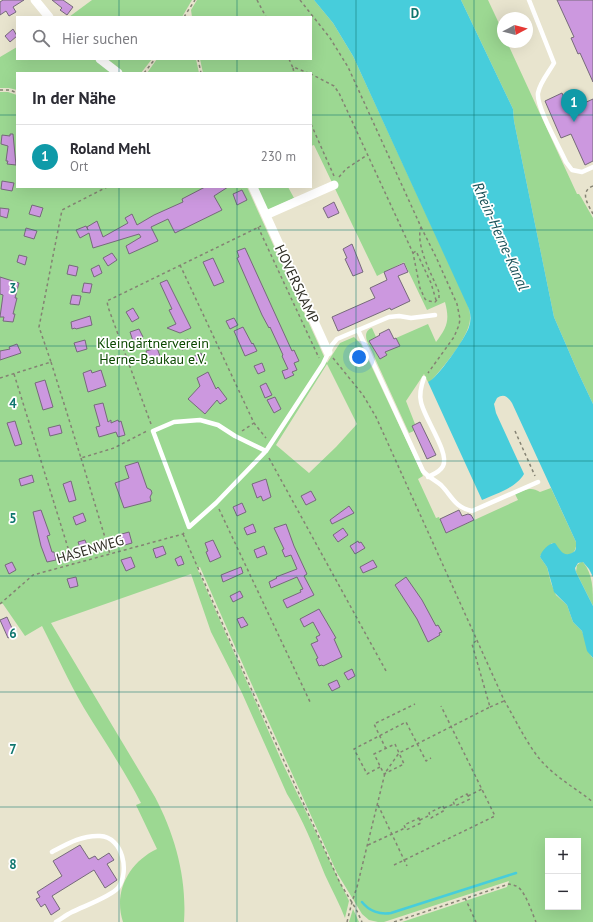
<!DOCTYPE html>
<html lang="de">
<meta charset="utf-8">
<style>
body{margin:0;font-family:"PT Sans",sans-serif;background:#f2f2f3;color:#2b2b33}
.controls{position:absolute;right:12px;bottom:12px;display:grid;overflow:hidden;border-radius:0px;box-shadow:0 4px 16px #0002}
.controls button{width:36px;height:36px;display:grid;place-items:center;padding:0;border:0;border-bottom:1px solid #e1e1e2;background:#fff;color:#2b2b33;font:20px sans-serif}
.compass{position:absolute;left:497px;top:12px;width:36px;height:36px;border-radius:50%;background:#fff;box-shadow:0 4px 16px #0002;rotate:83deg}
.you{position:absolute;left:359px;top:357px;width:14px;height:14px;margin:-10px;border:3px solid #fff;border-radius:50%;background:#1a73e8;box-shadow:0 0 0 6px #1a73e833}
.badge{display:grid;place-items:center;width:26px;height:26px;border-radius:50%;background:#111827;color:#fff;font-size:13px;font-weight:700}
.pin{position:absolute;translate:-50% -33px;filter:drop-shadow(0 1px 2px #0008)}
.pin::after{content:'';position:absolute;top:21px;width:14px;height:12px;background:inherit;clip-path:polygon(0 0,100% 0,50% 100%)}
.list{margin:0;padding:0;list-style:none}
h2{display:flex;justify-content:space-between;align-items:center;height:52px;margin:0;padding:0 16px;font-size:17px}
h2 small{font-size:13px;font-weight:400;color:#7c7c81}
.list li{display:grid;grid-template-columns:26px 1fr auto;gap:12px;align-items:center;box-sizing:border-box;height:64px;padding:0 16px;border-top:1px solid #e1e1e2}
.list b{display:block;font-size:15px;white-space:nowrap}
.list p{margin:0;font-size:13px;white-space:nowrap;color:#7c7c81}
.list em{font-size:13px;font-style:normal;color:#7c7c81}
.icon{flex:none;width:22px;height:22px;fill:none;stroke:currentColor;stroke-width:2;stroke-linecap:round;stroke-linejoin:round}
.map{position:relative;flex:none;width:593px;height:922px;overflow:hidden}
.search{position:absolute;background:#fff;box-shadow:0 4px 16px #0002;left:16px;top:16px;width:296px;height:44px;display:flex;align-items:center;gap:10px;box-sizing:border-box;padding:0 14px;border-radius:0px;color:#7c7c81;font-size:15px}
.panel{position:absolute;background:#fff;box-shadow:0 4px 16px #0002;left:16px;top:72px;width:296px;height:116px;border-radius:0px}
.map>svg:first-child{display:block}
.green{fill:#9cd892;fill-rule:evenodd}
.water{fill:#47cddb}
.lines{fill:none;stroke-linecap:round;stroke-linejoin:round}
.stream{stroke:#47cddb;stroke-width:2.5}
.building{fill:#cc98df;stroke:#766a7a}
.path{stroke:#848273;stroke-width:1.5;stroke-dasharray:3 3;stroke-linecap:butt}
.service{stroke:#fff;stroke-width:4.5}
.minor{stroke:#fff;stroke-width:9}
.grid{fill:none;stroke:#0f766e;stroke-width:1;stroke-opacity:0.55}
.labels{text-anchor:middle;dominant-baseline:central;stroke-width:3.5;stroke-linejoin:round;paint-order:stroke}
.street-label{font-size:14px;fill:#2e2d24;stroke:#fff}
.park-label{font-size:14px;fill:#0c4901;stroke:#fff}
.water-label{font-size:15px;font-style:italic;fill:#1b5359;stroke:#fff}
.grid-label{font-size:13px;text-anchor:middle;font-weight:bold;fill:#0f766e;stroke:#fff;stroke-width:3.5;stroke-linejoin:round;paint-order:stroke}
</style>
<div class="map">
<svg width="593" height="922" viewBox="0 0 593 922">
<rect width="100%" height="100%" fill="#e8e4ce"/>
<!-- green -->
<g class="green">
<path d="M92 0H192L182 17H69Z"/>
<path d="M197 0H314L333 23 353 56 462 292C466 300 471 309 470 319 470 336 442 369 430 382H428L424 374 406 401 415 424 412 426 414 431 409 433 367 341C365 335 366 330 372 328L376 337 370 341 380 359 387 355 383 349 399 345 396 338 428 324 436 342C447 327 450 321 445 302L427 310 404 262 377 276 314 145 311 146V73H203L200 59H311V17H192L191 10Z"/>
<path d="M461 0H488L503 32V42H507L577 194H579L581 197 593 218V404L577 370 554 317 514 121 513 109Z"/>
<path d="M17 47V59H95L114 73H17V90L9 88H0V57Z"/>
<path d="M103 59H152L141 73H122Z"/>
<path d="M157 59H196L199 73H147Z"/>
<path d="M0 92H8L17 95V187H247L327 363 340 343 354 337 361 344 423 476 418 479 436 518 439 517 446 533 518 500 515 494C525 490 531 486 540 492L551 488 576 542C577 550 573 556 564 555L552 543 540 556V557L547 567 551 583 556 595 567 605 573 622 582 631 591 656 593 658V922H402L507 887 509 881 384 922H378L369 920 362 914 337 873 248 676 200 567 197 568 282 762 349 901 345 918C339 903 332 890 325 875 314 848 303 819 287 794L242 693 211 632 191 574 51 623 155 797C175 835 187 878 184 922H123C113 892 129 862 157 849L136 805 141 803C124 770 103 739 84 708 68 681 56 653 42 626L25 636 3 604 0 603ZM327 364 357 424 336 447 309 473 276 445ZM548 841H578V907H548Z"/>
<path d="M256 187H288L294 198 268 210Z"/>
<path d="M581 562H583C593 574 593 590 593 606L576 572 577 565Z"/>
<path d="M353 909 359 922H349Z"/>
</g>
<!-- water -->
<path class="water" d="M314 0H461L513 109 514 121 554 317 577 370 593 404V577L589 569 583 562 578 563 575 568 576 572 593 606V658L587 651 582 631 573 622 567 605 554 592 547 567 540 557C541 551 549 543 555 543 561 551 564 559 575 551L576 548V542L512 403C508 397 504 393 497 398L494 404 496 413 524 474C516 488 495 494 482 500L428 382C437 379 466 337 469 327 471 321 471 315 469 309L353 56 333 23Z"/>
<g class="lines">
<!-- stream -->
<path class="stream" d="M362 902C369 911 380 915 391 913L516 873"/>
</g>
<!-- building -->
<g class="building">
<path d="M3 0H24L13 7 16 12 9 16 6 11 0 15V2Z"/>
<path d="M52 0H63L73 7 67 15 60 10 62 8Z"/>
<path d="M557 0H593V82L580 53 578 54 571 38 574 37Z"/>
<path d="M13 29 17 36 10 42 5 36Z"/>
<path d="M562 93 569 110 593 99V161L585 165 571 134 561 138 545 101Z"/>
<path d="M10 134H13L16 165 7 164 8 161H6L8 146 1 144 2 135 10 136Z"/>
<path d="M2 181 14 183 12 191 1 189Z"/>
<path d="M205 187H228L214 196 222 210 175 233 168 219 151 227 158 241 129 254 126 246 141 237 139 234 93 248 89 233 80 238 76 230 86 226 88 230 87 227 97 221 103 237 128 223 125 218 132 214 137 225 154 215 183 202 182 199Z"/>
<path d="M242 190 247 200 237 205 233 194Z"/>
<path d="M334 202 339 213 328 218 323 208Z"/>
<path d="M32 205 43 208 40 217 29 214Z"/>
<path d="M0 208 9 209 7 218 0 216Z"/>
<path d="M26 228 37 231 34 239 24 236Z"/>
<path d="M352 244 363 272 353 276 345 259 347 258 343 249Z"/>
<path d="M245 248 292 351 294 350 299 361 294 363 297 370 292 372 294 375 285 379 282 371 288 369 282 356 283 355 270 327 269 328 262 315 237 258 239 257 237 251Z"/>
<path d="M112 253 117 260 108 266 103 258Z"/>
<path d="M19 255 27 257 25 265 17 262Z"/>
<path d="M213 258 224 282 214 286 203 262Z"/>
<path d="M404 263 408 272 398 276 410 301 391 310 390 308 338 331 332 317 375 298 370 288 387 280 384 272Z"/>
<path d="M69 265 78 267 76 276 67 274Z"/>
<path d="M99 265 102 273 94 277 91 269Z"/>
<path d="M0 277 19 283 15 298H17L13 314H15L13 322 3 321 4 317H0L3 295 0 294Z"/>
<path d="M167 280 191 328 180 333 167 328 176 324 169 310 172 309 160 283Z"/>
<path d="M84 283 92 284 90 293 82 292Z"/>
<path d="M72 295 81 296 79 305 70 304Z"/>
<path d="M133 308 139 318 132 322 126 312Z"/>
<path d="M90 316 92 325 76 329 75 328 72 329 71 322Z"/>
<path d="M234 318 238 325 230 329 226 321Z"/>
<path d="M243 327 252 344 253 343 257 351 245 356 234 331Z"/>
<path d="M139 329 143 337 133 341 130 332Z"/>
<path d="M389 329 394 339 396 338 400 346 385 352 387 355 380 359 369 341 380 335 379 334Z"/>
<path d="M188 339 191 346 182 350 180 343Z"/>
<path d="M85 340 87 349 77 352 74 343Z"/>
<path d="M17 344 21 353 0 360V351L10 349 9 347Z"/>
<path d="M157 348 160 356 149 359 146 351Z"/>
<path d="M201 353 204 360 194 364 191 358Z"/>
<path d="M262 363 265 371 258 374 254 366Z"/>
<path d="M91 370 92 373 101 370 106 386 88 392 83 373Z"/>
<path d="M208 372 216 389 218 387 227 399 220 404 217 400 205 414 188 399 200 386 197 378Z"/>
<path d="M45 380 53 407 43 410 35 383Z"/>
<path d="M266 383 272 395 265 398 260 386Z"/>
<path d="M275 397 281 409 274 413 267 400Z"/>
<path d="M103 403 108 422 111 420V423L118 420 119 422 121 421 125 435 118 437 116 432 99 437 96 427 100 426 94 405Z"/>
<path d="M15 421 22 444 15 446 7 423Z"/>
<path d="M420 422 436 455 427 459 412 426Z"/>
<path d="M60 425 62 433 50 436 48 428Z"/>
<path d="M138 462 147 488 151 490 152 493 150 497 151 501 124 508 115 483 129 478 125 466Z"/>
<path d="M32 475 34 482 21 486 19 479Z"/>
<path d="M266 479 271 497 263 501 261 496 257 498 252 484Z"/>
<path d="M71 481 76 500 69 502 63 484Z"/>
<path d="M311 491 316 500 306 505 301 496Z"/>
<path d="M242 503 246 512 237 516 233 507Z"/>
<path d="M349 506 354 513 332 524 330 520Z"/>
<path d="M41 510 50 535 47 536 52 552H54L56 560 47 562 41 546 33 512Z"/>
<path d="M459 510 462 516 468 514 471 515 474 520 446 533 440 519Z"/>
<path d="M83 513 86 521 76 525 73 517Z"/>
<path d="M253 524 256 532 247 535 244 528Z"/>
<path d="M286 524 294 546 307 574 304 576 314 595 287 608 283 600 301 592 300 590 303 589 297 577 271 588 269 582 277 578 276 577 297 569 291 555 285 557 282 550 284 549 274 528Z"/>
<path d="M343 528 348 535 338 542 333 535Z"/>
<path d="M129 532 132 543 121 546 118 535Z"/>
<path d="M85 540 88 548 81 550 78 542Z"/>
<path d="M213 540 221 557 210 562 206 552 208 551 205 543Z"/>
<path d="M358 541 359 543 361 542 365 548 355 554 350 546Z"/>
<path d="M163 546 166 554 156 558 153 549Z"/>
<path d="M264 546 267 554 257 558 254 550Z"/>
<path d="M181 556 184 564 178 566 175 559Z"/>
<path d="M131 557 135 567 126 571 121 560Z"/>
<path d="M373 560 377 567 363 573 360 567Z"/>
<path d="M12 562 16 570 9 574 5 565Z"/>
<path d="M241 567 243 573 223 582 221 575Z"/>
<path d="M76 577 78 586 70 588 67 579Z"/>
<path d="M406 577 422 600 436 626 438 625 442 632 439 633 440 635 428 642 417 619 395 585Z"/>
<path d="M240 591 243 597 233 602 230 596Z"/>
<path d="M319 609 336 638 334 639 342 657 323 666 322 665 319 666 316 659 318 658 311 644 318 641 316 637 320 635 313 622 304 627 300 619Z"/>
<path d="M7 617 15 635 8 638 0 620Z"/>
<path d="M243 617 248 625 241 628 237 619Z"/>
<path d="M352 669 355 676 348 680 344 673Z"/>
<path d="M337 680 340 687 332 691 328 684Z"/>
<path d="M80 845 89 859 95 856 98 860 109 853 114 860 107 864 117 880 105 888 94 870 52 896 60 909 51 915 45 904 41 907 36 899 40 897 37 892 62 876 53 861Z"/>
</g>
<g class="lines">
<!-- path -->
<g class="path">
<path d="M257 0 266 17"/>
<path d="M300 0 330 38 348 67 421 227C415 245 432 275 439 292V298L435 302 428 301 425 299 420 288 413 253 339 93 334 86 311 74"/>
<path d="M184 17 195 0"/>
<path d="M198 59 201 73"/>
<path d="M289 59 293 68H296L308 73"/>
<path d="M293 68 294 73"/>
<path d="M144 73 155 59"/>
<path d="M0 90H10L17 93"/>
<path d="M311 124 334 176"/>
<path d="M339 177 346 169 367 155"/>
<path d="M593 186C579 192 588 204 593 214"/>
<path d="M258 227 319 358"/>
<path d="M421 227 436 257 457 304 460 319 459 325 454 337 428 373"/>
<path d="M413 253 416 251 431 283 436 300"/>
<path d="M180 265 254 423 266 438"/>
<path d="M333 358 363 395 376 417 504 700C515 719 525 740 538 757 552 775 575 788 593 802"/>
<path d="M51 362 81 458 114 448 147 431"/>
<path d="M14 374 73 564"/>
<path d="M0 378 51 362 39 327 62 210 107 187"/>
<path d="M151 424 108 307 107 301 261 226"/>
<path d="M242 431 254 423"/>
<path d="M515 431 535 476"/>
<path d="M81 458 110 554"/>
<path d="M269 458 386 671"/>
<path d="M219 509 311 704"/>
<path d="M183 534 257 702 340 883 356 909 362 922"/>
<path d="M0 604 33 575 183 534 185 532"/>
<path d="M490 707 504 701"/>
<path d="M395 744 404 764 384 774 374 754Z"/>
<path d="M386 749 374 724 415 704"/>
<path d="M380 767 367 774 354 749 406 722 426 761 431 758"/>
<path d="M467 794 470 799 455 806 453 801Z"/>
<path d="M468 796 482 789"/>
<path d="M378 805 407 866"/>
<path d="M443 806 445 810 431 818 429 813Z"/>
<path d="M444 808 454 804"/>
<path d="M419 818 421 823 406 830 404 825Z"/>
<path d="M420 820 430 815"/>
<path d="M368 845 405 828"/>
<path d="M394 865 495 816 441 706"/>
<path d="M465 898 476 922"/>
<path d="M347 922 352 902 357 887 385 773 399 753 490 707 472 644 476 641"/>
<path d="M394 922 509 884C512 885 515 885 518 887 526 893 532 913 536 922"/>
</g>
<!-- service -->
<g class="service">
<path d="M529 0 554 63C549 72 540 82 538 93 536 107 560 148 566 162L572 170 582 172 593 167"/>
<path d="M358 330 423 471C428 477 435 480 441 485 452 496 454 507 472 511L538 482"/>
<path d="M424 378C421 386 419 394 421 402 424 418 450 453 443 466 440 472 434 474 428 477"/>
<path d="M266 451 235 436 218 425 200 420 174 422 153 431 189 527 216 503 266 451 323 364 332 345 337 339 389 317 399 316 411 318 435 315"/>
<path d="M52 852C67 844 82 835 100 836 123 837 130 872 118 888 110 897 84 906 72 912 66 915 61 919 56 922"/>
</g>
<!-- minor -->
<g class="minor">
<path d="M35 0 49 17"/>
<path d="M100 59 118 73"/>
<path d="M253 187 328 352"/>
<path d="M266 215 334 185"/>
</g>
</g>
<!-- grid -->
<path class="grid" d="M119 0V17M237 0V17M356 0V922M474 0V922M119 59V73M237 59V73M0 115H17M311 115H593M119 187V922M237 187V922M0 230H593M0 346H593M0 461H593M0 576H593M0 692H593M0 807H593"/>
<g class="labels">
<!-- street labels -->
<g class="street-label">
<text transform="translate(297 284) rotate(65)">HOVERSKAMP</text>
<text transform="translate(90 549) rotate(-16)">HASENWEG</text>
</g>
<!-- park labels -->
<g class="park-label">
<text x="153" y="343">Kleingärtnerverein<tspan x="153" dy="16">Herne-Baukau e.V.</tspan></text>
</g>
<!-- water labels -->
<g class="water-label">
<text transform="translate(501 236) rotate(66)">Rhein-Herne-Kanal</text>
</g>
</g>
<g class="grid-label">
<text x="415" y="18">D</text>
<text x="13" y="293">3</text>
<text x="13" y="408">4</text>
<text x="13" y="523">5</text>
<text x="13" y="638">6</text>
<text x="13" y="754">7</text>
<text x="13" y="869">8</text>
</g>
</svg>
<div class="controls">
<button>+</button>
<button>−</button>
</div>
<svg class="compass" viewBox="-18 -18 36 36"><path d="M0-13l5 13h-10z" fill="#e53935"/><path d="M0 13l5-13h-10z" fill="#7c7c81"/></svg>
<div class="you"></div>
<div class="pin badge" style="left:574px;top:122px;background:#0f9aa8">1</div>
<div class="search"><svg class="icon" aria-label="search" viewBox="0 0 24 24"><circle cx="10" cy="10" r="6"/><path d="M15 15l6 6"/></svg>Hier suchen</div>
<section class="panel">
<h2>In der Nähe<small></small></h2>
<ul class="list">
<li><span class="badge" style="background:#0f9aa8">1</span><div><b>Roland Mehl</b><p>Ort</p></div><em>230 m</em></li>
</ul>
</section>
</div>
